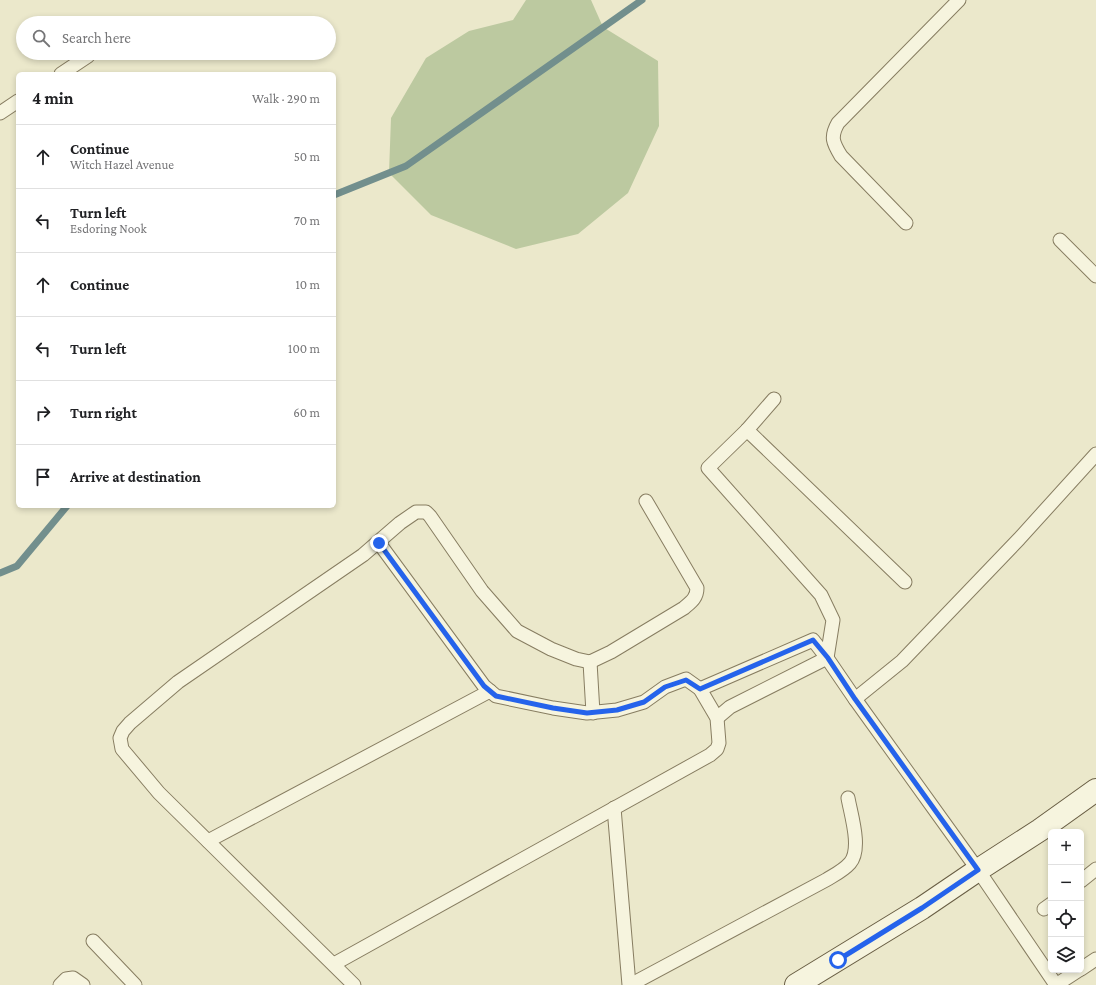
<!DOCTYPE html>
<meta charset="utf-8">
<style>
body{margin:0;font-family:"Crimson Pro",serif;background:#f2f2f2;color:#202124}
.controls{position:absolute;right:12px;bottom:12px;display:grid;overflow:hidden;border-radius:6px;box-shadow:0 2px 6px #0003}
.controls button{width:36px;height:36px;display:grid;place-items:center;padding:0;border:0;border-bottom:1px solid #e0e0e0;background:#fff;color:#202124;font:20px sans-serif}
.stop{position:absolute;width:12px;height:12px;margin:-9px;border:3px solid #2563eb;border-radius:50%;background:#fff}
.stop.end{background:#2563eb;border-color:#fff;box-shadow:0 1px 4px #0008}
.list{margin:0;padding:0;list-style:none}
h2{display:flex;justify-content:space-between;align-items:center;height:52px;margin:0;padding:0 16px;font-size:17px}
h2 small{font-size:13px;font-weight:400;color:#757577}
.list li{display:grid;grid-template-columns:26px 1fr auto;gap:12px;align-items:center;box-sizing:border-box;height:64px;padding:0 16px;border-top:1px solid #e0e0e0}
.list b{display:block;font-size:15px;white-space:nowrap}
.list p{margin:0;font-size:13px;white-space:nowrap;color:#757577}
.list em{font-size:13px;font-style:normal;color:#757577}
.icon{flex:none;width:22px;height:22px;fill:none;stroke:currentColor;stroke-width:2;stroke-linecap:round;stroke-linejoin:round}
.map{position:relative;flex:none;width:1096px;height:985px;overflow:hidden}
.search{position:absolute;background:#fff;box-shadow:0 2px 6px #0003;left:16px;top:16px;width:320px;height:44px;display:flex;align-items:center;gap:10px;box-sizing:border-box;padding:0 14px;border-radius:22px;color:#757577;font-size:15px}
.panel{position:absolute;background:#fff;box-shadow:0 2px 6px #0003;left:16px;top:72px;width:320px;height:436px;border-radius:6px}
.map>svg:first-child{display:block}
.green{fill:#bcc9a0}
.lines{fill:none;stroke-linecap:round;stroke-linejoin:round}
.stream{stroke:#728f8d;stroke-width:7}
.lane-casing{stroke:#877d61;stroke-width:15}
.secondary-casing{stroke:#695e44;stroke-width:24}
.lane{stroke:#f6f4de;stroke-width:13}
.secondary{stroke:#f6f4de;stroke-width:22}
.route{stroke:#2563eb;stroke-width:5}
</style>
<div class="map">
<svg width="1096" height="985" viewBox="0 0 1096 985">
<rect width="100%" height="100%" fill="#ebe8cb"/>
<!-- green -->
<path class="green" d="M526 0H591L603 27 658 61 659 126 628 193 578 234 516 249 431 215 389 173 391 118 426 58 469 31 513 20Z"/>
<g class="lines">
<!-- stream -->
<g class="stream">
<path d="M334 195 406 166 642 0"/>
<path d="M0 573 17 566 67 506"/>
</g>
<defs>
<g id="lane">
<path d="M61 74 88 56"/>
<path d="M0 113 18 101"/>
<path d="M906 223 841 156C833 143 830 137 838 123L959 0"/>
<path d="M1060 240 1096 276"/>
<path d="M774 399 747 430 708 468 821 595 833 620 827 658"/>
<path d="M747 430 905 582"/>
<path d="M590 662 593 713"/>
<path d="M700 689 813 640 827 658 855 699 978 870 1056 985"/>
<path d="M855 699 902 661 1019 539 1096 454"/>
<path d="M717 718 730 707 827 658"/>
<path d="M614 808 629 985"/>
<path d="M208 841 490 691"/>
<path d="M1081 881 1096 869"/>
<path d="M1044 909 1051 904"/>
<path d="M93 941 135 985"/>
<path d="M334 964 710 755 717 749 719 743 717 718 700 689 686 679 665 687 644 702 617 710 587 713 553 708 496 696 484 686 379 543"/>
<path d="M1081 969 1096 959"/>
<path d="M60 985 66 979 73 978 83 985"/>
<path d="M354 985 159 793 122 749 120 738 123 731 130 723 178 682 363 555 400 523 416 512H426L430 516 482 591 517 631 551 649 576 659 590 662 611 652 684 608C691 602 697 598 697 588L646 501"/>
<path d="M630 985 826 880C834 875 843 871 850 863 862 849 851 815 848 798"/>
<path d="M1056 985 1079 970"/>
</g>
<path id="secondary" d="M796 985 922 908 978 870 1040 830 1096 790"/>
</defs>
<!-- lane casing -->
<use href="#lane" class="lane-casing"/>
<!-- secondary casing -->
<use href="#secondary" class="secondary-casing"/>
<!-- lane -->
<use href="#lane" class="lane"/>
<!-- secondary -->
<use href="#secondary" class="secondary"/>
</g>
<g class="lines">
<!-- route -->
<path class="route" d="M379 543 484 686 496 696 553 708 587 713 617 710 644 702 665 687 686 680 700 689 813 640 828 658 855 699 978 870 922 908 838 960"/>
</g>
</svg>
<div class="controls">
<button>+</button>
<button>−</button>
<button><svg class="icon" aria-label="locate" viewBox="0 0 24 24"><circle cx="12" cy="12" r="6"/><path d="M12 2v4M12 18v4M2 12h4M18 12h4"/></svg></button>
<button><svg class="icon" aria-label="layers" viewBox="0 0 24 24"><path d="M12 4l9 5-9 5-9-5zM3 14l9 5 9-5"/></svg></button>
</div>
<div class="stop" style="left:838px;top:960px"></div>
<div class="stop end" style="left:379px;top:543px"></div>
<div class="search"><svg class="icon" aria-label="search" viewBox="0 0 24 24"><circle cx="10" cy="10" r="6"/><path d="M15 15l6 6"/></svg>Search here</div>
<section class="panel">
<h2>4 min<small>Walk · 290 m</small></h2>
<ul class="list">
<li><svg class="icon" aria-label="ahead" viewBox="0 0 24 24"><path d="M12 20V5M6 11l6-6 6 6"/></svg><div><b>Continue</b><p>Witch Hazel Avenue</p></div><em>50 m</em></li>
<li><svg class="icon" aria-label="left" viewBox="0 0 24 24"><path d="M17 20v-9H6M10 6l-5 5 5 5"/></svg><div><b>Turn left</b><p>Esdoring Nook</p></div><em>70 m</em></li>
<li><svg class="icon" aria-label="ahead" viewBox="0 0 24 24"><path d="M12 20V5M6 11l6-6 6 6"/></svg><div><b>Continue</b></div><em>10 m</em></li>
<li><svg class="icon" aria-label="left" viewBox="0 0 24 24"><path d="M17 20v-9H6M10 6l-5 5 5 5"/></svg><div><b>Turn left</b></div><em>100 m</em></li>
<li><svg class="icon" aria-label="right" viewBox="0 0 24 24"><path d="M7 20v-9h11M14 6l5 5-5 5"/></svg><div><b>Turn right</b></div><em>60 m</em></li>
<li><svg class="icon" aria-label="arrive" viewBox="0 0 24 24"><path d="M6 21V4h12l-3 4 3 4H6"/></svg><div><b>Arrive at destination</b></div></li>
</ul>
</section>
</div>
